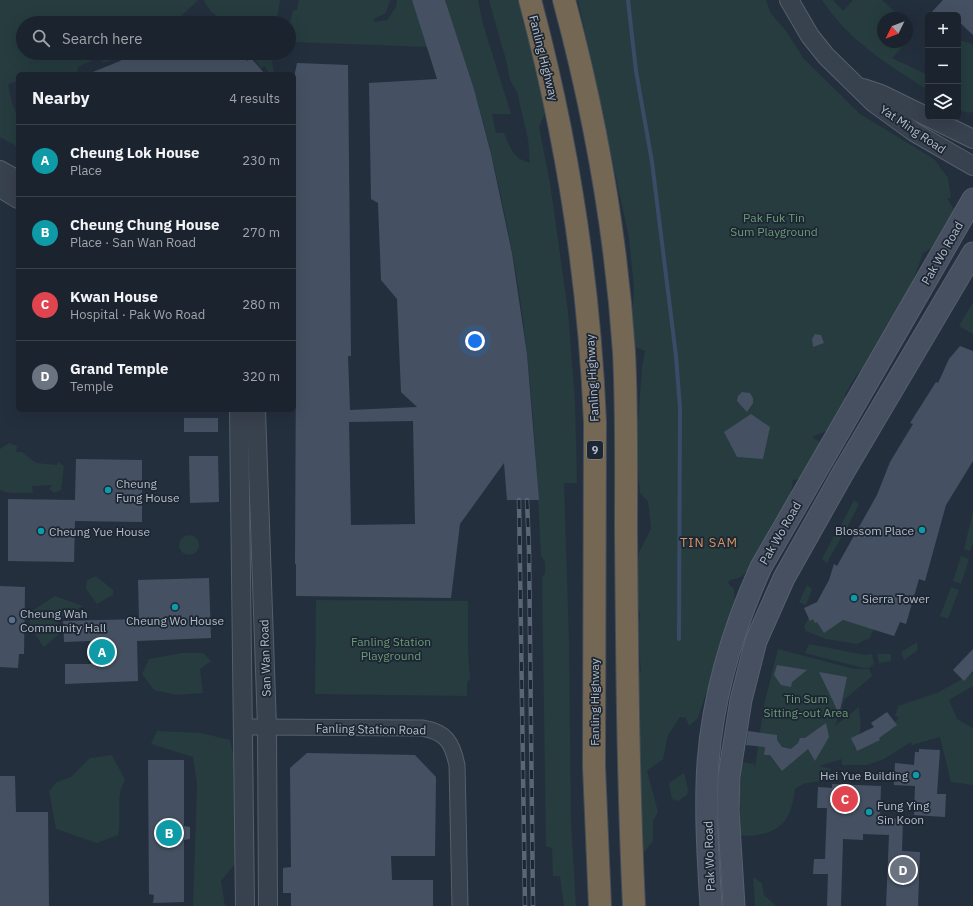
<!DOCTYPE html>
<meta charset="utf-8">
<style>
body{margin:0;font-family:"IBM Plex Sans",sans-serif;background:#282f3a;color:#f1f3f6}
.controls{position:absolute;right:12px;top:12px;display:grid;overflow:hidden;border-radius:6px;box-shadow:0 4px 16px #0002}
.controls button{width:36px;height:36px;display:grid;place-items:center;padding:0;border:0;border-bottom:1px solid #39404a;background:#1b232e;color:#f1f3f6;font:20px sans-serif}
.compass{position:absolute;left:877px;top:12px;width:36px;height:36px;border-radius:50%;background:#1b232e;box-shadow:0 4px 16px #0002;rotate:227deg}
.you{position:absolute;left:475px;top:341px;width:14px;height:14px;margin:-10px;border:3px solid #fff;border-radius:50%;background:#1a73e8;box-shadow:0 0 0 6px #1a73e833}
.badge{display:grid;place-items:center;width:26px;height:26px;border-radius:50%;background:#0b8043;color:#fff;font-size:13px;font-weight:700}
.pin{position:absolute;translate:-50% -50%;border:2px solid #fff;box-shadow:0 1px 4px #0006}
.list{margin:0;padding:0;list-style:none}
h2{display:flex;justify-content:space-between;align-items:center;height:52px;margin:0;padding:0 16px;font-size:17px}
h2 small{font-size:13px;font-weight:400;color:#a0a4aa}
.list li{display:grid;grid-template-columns:26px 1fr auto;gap:12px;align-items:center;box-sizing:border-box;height:72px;padding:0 16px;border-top:1px solid #39404a}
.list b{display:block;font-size:15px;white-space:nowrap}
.list p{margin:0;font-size:13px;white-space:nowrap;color:#a0a4aa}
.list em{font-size:13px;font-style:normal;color:#a0a4aa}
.icon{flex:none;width:22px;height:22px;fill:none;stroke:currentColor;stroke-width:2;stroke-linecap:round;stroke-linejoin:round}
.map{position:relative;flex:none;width:973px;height:906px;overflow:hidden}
.search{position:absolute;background:#1b232e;box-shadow:0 4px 16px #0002;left:16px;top:16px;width:280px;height:44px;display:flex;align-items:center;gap:10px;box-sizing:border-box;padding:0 14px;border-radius:22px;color:#a0a4aa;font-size:15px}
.panel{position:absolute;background:#1b232e;box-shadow:0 4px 16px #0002;left:16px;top:72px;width:280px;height:340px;border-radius:6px}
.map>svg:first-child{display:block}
.green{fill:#263c3f}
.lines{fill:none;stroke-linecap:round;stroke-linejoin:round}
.stream{stroke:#394c67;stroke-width:4}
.building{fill:#455162;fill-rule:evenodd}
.minor-casing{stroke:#565f6c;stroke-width:17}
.tertiary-casing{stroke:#565f6c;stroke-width:20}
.secondary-casing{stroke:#565f6c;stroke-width:23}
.motorway-casing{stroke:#434c59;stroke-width:24}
.minor{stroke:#38414e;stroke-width:15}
.tertiary{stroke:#38414e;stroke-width:18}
.secondary{stroke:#465061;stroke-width:21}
.motorway{stroke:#746855;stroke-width:22}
.rail-casing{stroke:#5a6575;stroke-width:4.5}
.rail{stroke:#1d2633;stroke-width:3;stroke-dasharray:9;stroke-linecap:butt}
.culture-dot{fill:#0f9aa8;stroke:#1d2633;stroke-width:1.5}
.service-dot{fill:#5c6f8a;stroke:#1d2633;stroke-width:1.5}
.labels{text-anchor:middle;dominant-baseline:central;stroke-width:3.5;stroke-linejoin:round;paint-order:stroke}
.shield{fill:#1d2633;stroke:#878f9c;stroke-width:1}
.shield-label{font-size:11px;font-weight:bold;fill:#b4bcc9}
.street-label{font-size:12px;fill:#b4bcc9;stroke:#1d2633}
.park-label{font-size:12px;fill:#6b9a76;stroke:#1d2633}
.poi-label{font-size:12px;fill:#b4bcc9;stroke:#1d2633;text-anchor:start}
.neighbourhood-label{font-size:13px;letter-spacing:1px;fill:#d59563;stroke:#1d2633}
</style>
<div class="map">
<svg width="973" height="906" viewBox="0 0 973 906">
<rect width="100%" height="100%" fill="#242f3e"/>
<!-- green -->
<g class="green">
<path d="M0 0H198L175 22 171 23H23V53H117L112 60 102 63 104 55 97 53 91 61 78 67 77 74H18V81L8 84 11 99 18 118V147L0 137Z"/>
<path d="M204 0H280L278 14 274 23H221C215 12 210 14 204 0Z"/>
<path d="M299 0H390L386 13 374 19V22L387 20 396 7 397 0H412L428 47 293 42 289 40V25L293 11 297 10Z"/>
<path d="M444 0H478L483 24 511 114H492L496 133H504C510 147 513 159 530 163L528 139 517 92 510 80 507 64 489 0H520L524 5 522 20 532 43 546 111 539 127 550 183 568 311 575 402 577 483H564L569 643 571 823 576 906H564L560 876H553L552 848 546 846 542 577 545 574V562L541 556C536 454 531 351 512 251 502 197 489 142 474 89 465 59 454 30 444 0Z"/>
<path d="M578 0H766L770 12 786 31 804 59 860 114 934 159 948 178 951 198H947L954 210 943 241 923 253 905 302 893 315 883 342 870 365 857 374 845 394V405L833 428 812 437 822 443 805 478 793 480 790 498 773 522 767 536 757 550 749 570 739 578 730 580 728 583 734 589 735 605 698 718 689 726 686 718 680 717 668 735 663 759 647 771 658 812 653 821V841L642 855 633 676 641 672 638 636 640 613 634 599 639 553 651 529 648 501 640 493 636 451 642 368 645 351 633 346 632 318 634 288 629 238Z"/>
<path d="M822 0H833L843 11 853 0H882L902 18H883V42H907L892 58 928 75V90C887 64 849 41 822 0Z"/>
<path d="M961 41 970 43 973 45V111L969 113 958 110V44Z"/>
<path d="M242 53H271L274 74H264L268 71 264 66 261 69 255 60 246 59Z"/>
<path d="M973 302V334L959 326Z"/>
<path d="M9 443 17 446 16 452H22L36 463 57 465 58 462 64 466 61 490 54 493 49 489 52 485 32 486 33 493C22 492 10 495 0 490V449Z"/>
<path d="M854 500 859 504 847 528 841 525Z"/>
<path d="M973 512V543L970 551 964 549Z"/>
<path d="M837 530 843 534 827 563 822 559Z"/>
<circle cx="189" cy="545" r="10"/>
<path d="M961 556 969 559 961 584 953 581Z"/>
<path d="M96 576 113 590V595L97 604 86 589 87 580Z"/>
<path d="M807 585 812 589 806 605 799 602Z"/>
<path d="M951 587 959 590 948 619 940 616Z"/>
<path d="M55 596 83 606 58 619 59 634 44 647 29 626 32 611Z"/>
<path d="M316 600 468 601V651L470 680 467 681V696L315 694Z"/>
<path d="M811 613 824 632 843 620 874 629 869 639 862 641 858 644 826 639 806 631 804 627Z"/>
<path d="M917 642 918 650 904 660 901 652Z"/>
<path d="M809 644 865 655 872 654 874 664 869 668H863L805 653Z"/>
<path d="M778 649 854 669H869L872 676 844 700 835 726 859 707C859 720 865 731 854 740V749L865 744 897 720 899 718 895 716 898 706 937 693 973 673V686L949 700 957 719 973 728V785L951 782 940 737 912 745 911 742 884 759 867 765H842V759L819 766 831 769 825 780 803 784 795 789C792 814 785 831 757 835 749 837 743 834 735 837V830L740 808 736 796C742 786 742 778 738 768L743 762 754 764 755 767 764 705Z"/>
<path d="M182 653H203L211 661 200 669 203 693 176 695 154 690 142 674 149 659Z"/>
<path d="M877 654H891V661L879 663Z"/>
<path d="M157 731 201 733 230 740 238 776V860L221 881 225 906H193L197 784 193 757 151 744Z"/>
<path d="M112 755 125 780C115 797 122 816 118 835L97 843 56 829 49 791 57 782 71 777 90 758Z"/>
<path d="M684 773 688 789 687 795 678 801 672 799 669 783Z"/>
<path d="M753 877 762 883 764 895 776 906H755Z"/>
</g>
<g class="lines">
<!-- stream -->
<path class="stream" d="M628 0 636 71 652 162 676 356 680 408 679 639"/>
</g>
<!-- building -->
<g class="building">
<path d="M412 0H445L474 89 491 154 512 253 527 354 539 500H507L504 463 460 524 451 598 296 596V564H295L296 367 294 78 297 63 348 65 351 356H348L350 410 417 407 401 392 397 299 381 280 378 203 371 199 369 83 437 79ZM413 421 415 524 351 525 349 422Z"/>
<path d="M943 0H973V35L958 21V15H929Z"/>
<path d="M132 53H242L247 61 251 58 265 74H88L120 61Z"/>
<path d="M815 334 821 335 824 343 813 347 812 339Z"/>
<path d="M960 346 973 351V461L946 505 925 581 919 579 906 624 900 622 894 636 843 620 824 633 817 622 815 623 813 619 810 621 804 608 817 602 829 580 834 564 837 566 877 495 890 462 913 424 910 423 936 382 938 383 949 359Z"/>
<path d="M742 392 750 393 753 398V403L747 412 737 401 738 396Z"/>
<path d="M751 414 770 427 763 459 737 457 724 432Z"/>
<rect x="184" y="418" width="34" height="14"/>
<path d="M189 456H218L219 502 190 503Z"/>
<path d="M76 459 142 460V522L75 521 74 562 8 561V499L75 500Z"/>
<path d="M209 578 211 638 137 641 138 681 65 684V664H91L90 641 64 642 63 621 139 619 138 580Z"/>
<path d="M0 586 25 587 24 654H19L18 668 0 667Z"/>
<path d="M973 649V671L964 681 953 670Z"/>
<path d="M777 665 807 670 792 682 791 687 781 685 774 675Z"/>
<path d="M819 672 847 677 839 715 833 701Z"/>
<path d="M887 712 897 725 879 738 880 740 857 751 851 738 874 727 871 723Z"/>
<path d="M826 723 829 737 815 761 808 749 782 771 770 755H764L765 747 746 745 748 731 777 735V740L782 747 791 749 798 743 800 738H805Z"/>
<path d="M919 749 940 750 937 794H946L945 817 914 815 915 786 894 785 895 763 914 765 915 752H919Z"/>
<path d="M307 753 415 755 436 777 435 856H391L392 880H433V906H291V893H283V868L291 867 290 768Z"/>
<path d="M148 760H184V826L190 827V839L184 840V902L153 903 154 895 149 894Z"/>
<path d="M0 776H15L16 812H48L49 906H0Z"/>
<path d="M832 784 881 786 880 818 903 819 902 851 920 852 918 906H886L889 835 863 834V840L843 839 841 906H827L828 874H813L814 859H825L827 808H817L818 787 832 788Z"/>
</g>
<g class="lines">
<defs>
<path id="minor" d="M242 727 422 728C446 732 452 742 457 765L460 906"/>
<g id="tertiary">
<path d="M789 0 810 36 826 56 874 103 914 132 973 166"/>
<path d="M863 88 881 94 928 117"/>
<path d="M928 117 973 139"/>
<path d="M0 170 18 180"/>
<path d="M0 188 18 199"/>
<path d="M239 410 245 906"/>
<path d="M256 410 267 727 268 906"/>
</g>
<g id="secondary">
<path d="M711 906C708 858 705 810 708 763 713 694 733 629 761 567L973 199"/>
<path d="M734 906 728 810 729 776 741 700 756 641 784 578 843 473 973 253"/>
</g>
<g id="motorway">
<path d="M530 0C567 138 589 279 595 422L594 767 600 906"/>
<path d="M564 0C595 115 616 232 624 352 627 411 626 471 626 530 627 656 628 781 634 906"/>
</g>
</defs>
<!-- minor casing -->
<use href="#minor" class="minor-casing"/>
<!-- tertiary casing -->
<use href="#tertiary" class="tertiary-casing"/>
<!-- secondary casing -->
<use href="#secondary" class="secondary-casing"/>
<!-- motorway casing -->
<use href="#motorway" class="motorway-casing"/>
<!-- minor -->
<use href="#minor" class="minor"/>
<!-- tertiary -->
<use href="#tertiary" class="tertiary"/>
<!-- secondary -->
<use href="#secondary" class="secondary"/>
<!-- motorway -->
<use href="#motorway" class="motorway"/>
<defs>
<g id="rail">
<path d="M519 500 525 906"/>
<path d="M527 500 529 550 533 906"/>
</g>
</defs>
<!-- rail casing -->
<use href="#rail" class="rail-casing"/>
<!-- rail -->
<use href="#rail" class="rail"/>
</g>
<!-- markers -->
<g class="culture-dot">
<circle cx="108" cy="490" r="4"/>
<circle cx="922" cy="530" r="4"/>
<circle cx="41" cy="531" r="4"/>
<circle cx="854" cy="598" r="4"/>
<circle cx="175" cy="607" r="4"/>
<circle cx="916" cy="775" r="4"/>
<circle cx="869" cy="812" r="4"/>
</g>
<circle class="service-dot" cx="12" cy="620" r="4"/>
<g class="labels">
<!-- shield labels -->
<rect class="shield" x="587" y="441" width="16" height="18" rx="3"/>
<g class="shield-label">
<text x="595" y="450">9</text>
</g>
<!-- street labels -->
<g class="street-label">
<text transform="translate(544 58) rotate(76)">Fanling Highway</text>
<text transform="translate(913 129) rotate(34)">Yat Ming Road</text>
<text transform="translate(942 253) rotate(-60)">Pak Wo Road</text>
<text transform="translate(592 378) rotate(-93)">Fanling Highway</text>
<text transform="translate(780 533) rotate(-60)">Pak Wo Road</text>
<text transform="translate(265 658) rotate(-92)">San Wan Road</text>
<text transform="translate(594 702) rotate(-90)">Fanling Highway</text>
<text transform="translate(371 729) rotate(1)">Fanling Station Road</text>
<text transform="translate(709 856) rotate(-92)">Pak Wo Road</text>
</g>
<!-- park labels -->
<g class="park-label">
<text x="774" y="217">Pak Fuk Tin<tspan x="774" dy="14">Sum Playground</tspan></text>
<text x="391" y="641">Fanling Station<tspan x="391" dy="14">Playground</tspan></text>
<text x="806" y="698">Tin Sum<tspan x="806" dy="14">Sitting-out Area</tspan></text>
</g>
<!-- poi labels -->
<g class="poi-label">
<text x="116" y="483">Cheung<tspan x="116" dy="14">Fung House</tspan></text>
<text x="914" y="530" text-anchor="end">Blossom Place</text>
<text x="49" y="531">Cheung Yue House</text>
<text x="862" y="598">Sierra Tower</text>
<text x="20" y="613">Cheung Wah<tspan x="20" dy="14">Community Hall</tspan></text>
<text x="175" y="620" text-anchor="middle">Cheung Wo House</text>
<text x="908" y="775" text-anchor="end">Hei Yue Building</text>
<text x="877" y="805">Fung Ying<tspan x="877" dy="14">Sin Koon</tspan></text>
</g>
<!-- neighbourhood labels -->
<g class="neighbourhood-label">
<text x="709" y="542">TIN SAM</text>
</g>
</g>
</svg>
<div class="controls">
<button>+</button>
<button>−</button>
<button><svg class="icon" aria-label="layers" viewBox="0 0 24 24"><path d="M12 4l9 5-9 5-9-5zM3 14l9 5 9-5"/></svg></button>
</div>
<svg class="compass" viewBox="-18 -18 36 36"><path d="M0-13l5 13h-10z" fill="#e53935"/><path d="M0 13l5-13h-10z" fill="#a0a4aa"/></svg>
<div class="you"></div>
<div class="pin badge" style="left:102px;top:652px;background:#0f9aa8">A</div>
<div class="pin badge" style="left:169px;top:833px;background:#0f9aa8">B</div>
<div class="pin badge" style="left:845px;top:799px;background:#e0444e">C</div>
<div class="pin badge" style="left:903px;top:870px;background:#6b7280">D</div>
<div class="search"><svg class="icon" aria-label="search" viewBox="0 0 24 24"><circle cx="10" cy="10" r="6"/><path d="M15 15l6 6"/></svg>Search here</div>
<section class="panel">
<h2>Nearby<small>4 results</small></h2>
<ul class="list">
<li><span class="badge" style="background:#0f9aa8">A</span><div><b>Cheung Lok House</b><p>Place</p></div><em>230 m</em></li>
<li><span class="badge" style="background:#0f9aa8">B</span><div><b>Cheung Chung House</b><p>Place · San Wan Road</p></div><em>270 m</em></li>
<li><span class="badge" style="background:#e0444e">C</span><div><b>Kwan House</b><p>Hospital · Pak Wo Road</p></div><em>280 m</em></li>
<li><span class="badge" style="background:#6b7280">D</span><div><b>Grand Temple</b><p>Temple</p></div><em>320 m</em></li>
</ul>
</section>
</div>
